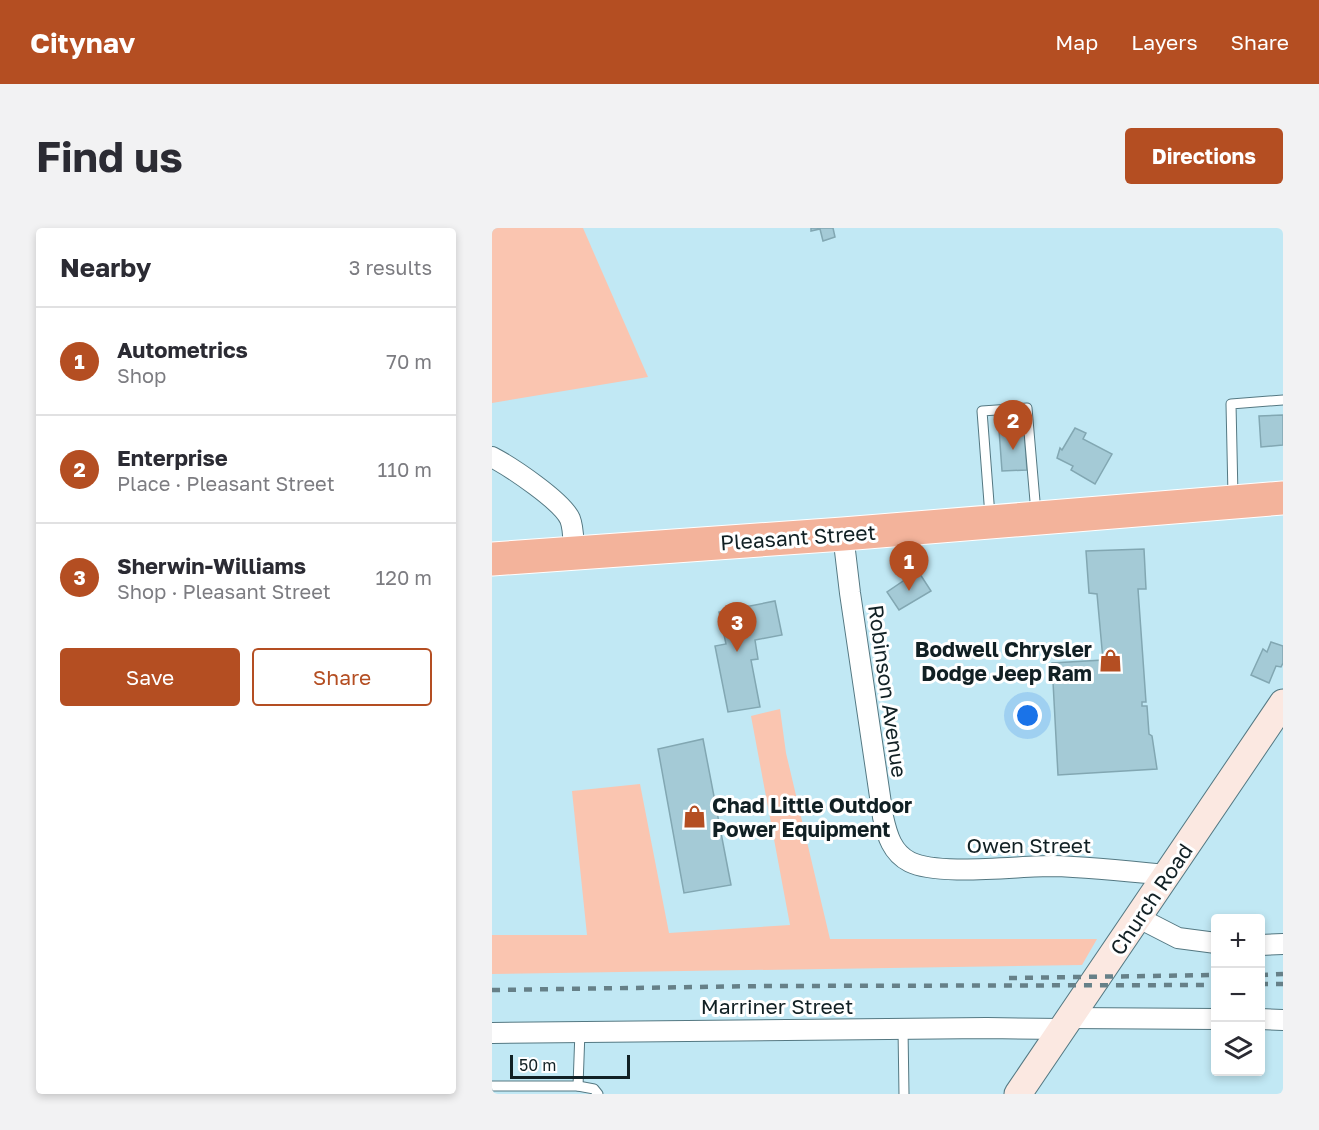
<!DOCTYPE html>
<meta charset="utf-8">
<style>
body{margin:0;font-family:"Golos Text",sans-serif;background:#f2f2f3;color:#2b2b33}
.controls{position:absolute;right:18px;bottom:18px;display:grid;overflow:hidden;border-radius:6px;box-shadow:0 3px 9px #0003}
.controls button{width:54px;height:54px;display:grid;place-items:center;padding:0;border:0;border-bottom:2px solid #e1e1e2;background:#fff;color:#2b2b33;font:30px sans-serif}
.scale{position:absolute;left:18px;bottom:15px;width:120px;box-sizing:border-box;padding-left:6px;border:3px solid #112024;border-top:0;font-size:16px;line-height:21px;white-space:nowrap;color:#112024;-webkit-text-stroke:4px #fff;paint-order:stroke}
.you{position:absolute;left:536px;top:488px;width:21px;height:21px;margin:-15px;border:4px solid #fff;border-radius:50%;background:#1a73e8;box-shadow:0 0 0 9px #1a73e833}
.badge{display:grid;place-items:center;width:39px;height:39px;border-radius:50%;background:#b44e22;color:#fff;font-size:20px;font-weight:700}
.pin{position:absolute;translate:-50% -50px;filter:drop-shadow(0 2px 3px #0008)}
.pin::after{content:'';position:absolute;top:32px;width:21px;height:18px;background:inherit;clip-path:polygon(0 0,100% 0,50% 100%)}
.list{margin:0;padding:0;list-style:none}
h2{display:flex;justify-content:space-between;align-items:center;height:78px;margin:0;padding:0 24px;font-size:26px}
h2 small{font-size:20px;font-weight:400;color:#7c7c81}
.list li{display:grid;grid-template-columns:39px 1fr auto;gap:18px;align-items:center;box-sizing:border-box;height:108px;padding:0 24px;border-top:2px solid #e1e1e2}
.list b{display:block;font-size:22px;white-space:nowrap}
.list p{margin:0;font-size:20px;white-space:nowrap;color:#7c7c81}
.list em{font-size:20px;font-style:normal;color:#7c7c81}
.actions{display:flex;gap:12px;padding:18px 24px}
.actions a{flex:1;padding:14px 0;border:2px solid #b44e22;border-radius:6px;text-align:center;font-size:21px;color:#b44e22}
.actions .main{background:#b44e22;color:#fff}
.icon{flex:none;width:33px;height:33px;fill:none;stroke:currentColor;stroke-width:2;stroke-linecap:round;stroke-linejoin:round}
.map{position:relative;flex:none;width:791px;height:866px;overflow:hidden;border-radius:6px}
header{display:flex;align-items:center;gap:36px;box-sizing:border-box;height:84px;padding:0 30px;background:#b44e22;color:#fff}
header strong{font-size:28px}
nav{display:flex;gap:33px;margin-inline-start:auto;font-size:21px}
.intro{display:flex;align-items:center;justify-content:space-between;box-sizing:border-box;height:144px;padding:0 36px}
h1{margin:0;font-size:42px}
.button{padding:15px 27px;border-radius:6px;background:#b44e22;color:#fff;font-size:21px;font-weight:700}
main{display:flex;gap:36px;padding:0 36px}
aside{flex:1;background:#fff;border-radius:6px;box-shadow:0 3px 9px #0003}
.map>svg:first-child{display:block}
.green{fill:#fac5b0}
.building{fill:#a4cad6;stroke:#82a7b2;stroke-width:1.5}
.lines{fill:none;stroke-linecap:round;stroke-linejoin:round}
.lane-casing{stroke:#547882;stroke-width:11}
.street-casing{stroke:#547882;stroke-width:22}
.secondary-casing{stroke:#547882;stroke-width:29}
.highway-casing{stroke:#fff;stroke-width:35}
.lane{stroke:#fff;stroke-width:9}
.street{stroke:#fff;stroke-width:20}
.secondary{stroke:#fbe8e1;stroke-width:27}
.highway{stroke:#f3b39b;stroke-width:33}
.rail{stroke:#668088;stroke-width:4.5;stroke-dasharray:8 8;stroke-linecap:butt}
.labels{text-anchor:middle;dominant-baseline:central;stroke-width:6;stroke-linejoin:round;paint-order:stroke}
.street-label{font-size:21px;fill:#112024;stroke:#fff}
.poi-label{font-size:21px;font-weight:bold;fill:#112024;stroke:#fff;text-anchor:end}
</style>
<header>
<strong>Citynav</strong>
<nav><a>Map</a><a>Layers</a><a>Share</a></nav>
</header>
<div class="intro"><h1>Find us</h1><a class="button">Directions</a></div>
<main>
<aside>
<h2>Nearby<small>3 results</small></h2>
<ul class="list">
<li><span class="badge">1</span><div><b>Autometrics</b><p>Shop</p></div><em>70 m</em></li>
<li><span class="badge">2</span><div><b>Enterprise</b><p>Place · Pleasant Street</p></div><em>110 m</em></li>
<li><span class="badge">3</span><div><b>Sherwin-Williams</b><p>Shop · Pleasant Street</p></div><em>120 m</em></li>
</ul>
<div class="actions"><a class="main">Save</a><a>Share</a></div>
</aside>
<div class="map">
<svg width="791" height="866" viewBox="0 0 791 866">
<rect width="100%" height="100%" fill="#c1e8f4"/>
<!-- green -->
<g class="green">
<path d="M0 0H91L156 149 0 175Z"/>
<path d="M288 481 294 525 338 711H605L590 737 0 746V707H95L80 563 148 556 177 705 298 697 259 488Z"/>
</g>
<!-- building -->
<g class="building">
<path d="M319 0H341L343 9 331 13 328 1 319 3Z"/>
<path d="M791 187V217L769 219 767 188Z"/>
<path d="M532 200 535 242 510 243 507 202Z"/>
<path d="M583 200 594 205 591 211 620 226 603 256 579 242 581 238 565 230 568 220 570 222Z"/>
<path d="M652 321 654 361H646L654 474H650V478H655L657 506 660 508 665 541 566 547 560 435 611 432 605 366 597 365 594 323Z"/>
<path d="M426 343 439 363 407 382 395 364Z"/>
<path d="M283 373 290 407 263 412 266 431 259 432 268 479 236 484 223 418 234 416 227 384Z"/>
<path d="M779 414 791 418V435L789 439 784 438 777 455 759 447 771 421 775 424Z"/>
<path d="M211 511 239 657 192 665 166 521Z"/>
</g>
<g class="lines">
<defs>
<g id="lane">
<path d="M741 268 739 176 791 172"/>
<path d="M498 288 490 183 535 180 544 285"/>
<path d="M411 801 412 866"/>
<path d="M0 858H86L88 803"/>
<path d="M86 858 102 861 106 866"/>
</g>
<g id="street">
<path d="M0 229C19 239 70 273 78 291 82 301 81 314 82 324"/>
<path d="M351 306 358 365 391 589C395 607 400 625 418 634 446 648 525 638 560 638 598 639 636 643 674 647"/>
<path d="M645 689 686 710 724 715"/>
<path d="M768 717 791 716"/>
<path d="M578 790 724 791"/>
<path d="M768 791 791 792"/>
<path d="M0 805 495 800 570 801"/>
</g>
<path id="secondary" d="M526 866 791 475"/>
<path id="highway" d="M0 331 351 306 791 270"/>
</defs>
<!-- lane casing -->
<use href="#lane" class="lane-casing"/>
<!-- street casing -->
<use href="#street" class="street-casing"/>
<!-- secondary casing -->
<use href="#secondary" class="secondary-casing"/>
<!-- highway casing -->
<use href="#highway" class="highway-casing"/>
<!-- lane -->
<use href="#lane" class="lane"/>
<!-- street -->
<use href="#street" class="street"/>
<!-- secondary -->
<use href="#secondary" class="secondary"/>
<!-- highway -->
<use href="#highway" class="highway"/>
<!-- rail -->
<g class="rail">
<path d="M768 747 791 746"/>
<path d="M517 750 724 747"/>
<path d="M768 756H791"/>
<path d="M0 762 273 758 724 757"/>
</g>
</g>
<!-- icons -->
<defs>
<symbol id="shop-bare" viewBox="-9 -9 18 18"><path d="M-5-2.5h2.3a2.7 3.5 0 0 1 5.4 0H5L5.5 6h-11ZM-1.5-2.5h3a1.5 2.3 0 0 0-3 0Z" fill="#b44e22" stroke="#fff" stroke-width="2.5" paint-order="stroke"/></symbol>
</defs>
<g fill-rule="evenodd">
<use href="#shop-bare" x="602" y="416" width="33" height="33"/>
<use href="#shop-bare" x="186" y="572" width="33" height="33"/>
</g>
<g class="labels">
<!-- street labels -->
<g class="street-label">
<text transform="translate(306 309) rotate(-4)">Pleasant Street</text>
<text transform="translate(396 463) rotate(82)">Robinson Avenue</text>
<text x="537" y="617">Owen Street</text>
<text transform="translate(659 671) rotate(-56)">Church Road</text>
<text x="285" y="778">Marriner Street</text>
</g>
<!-- poi labels -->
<g class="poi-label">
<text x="600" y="421">Bodwell Chrysler<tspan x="600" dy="24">Dodge Jeep Ram</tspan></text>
<text x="220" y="577" text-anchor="start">Chad Little Outdoor<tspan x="220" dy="24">Power Equipment</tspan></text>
</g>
</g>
</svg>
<div class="controls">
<button>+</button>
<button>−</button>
<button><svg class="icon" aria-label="layers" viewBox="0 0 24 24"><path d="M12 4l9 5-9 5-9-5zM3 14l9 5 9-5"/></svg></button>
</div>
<div class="scale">50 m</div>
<div class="you"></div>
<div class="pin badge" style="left:417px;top:363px">1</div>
<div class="pin badge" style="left:521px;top:222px">2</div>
<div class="pin badge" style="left:245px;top:424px">3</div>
</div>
</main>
